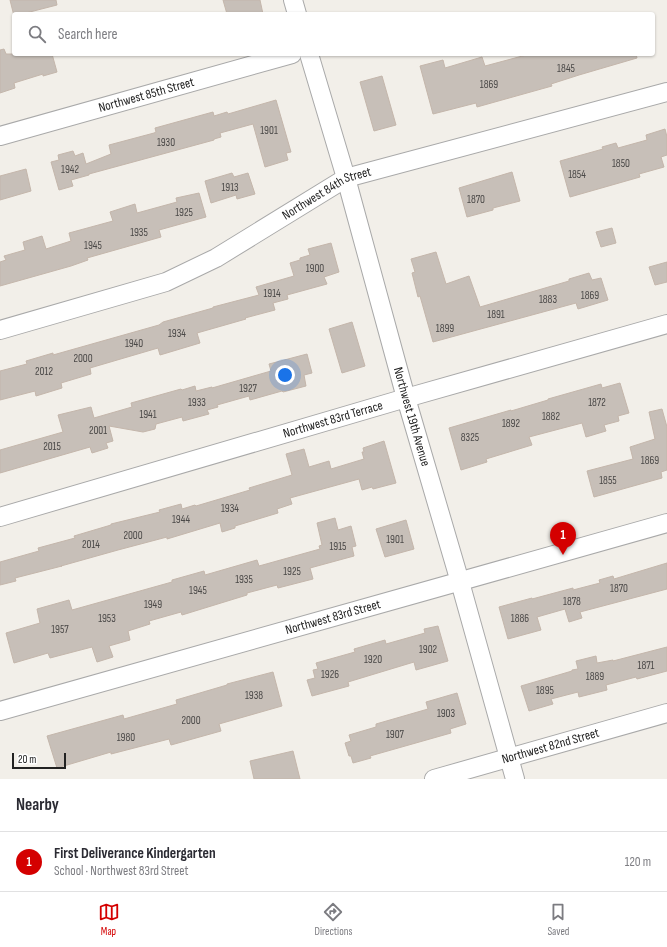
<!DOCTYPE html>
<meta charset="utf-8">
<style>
body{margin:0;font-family:"Sofia Sans Condensed",sans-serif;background:#f7f7f7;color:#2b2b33}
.scale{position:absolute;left:12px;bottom:10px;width:54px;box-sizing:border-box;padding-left:4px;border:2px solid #222;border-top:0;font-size:11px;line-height:14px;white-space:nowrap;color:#222;-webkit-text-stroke:3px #fff;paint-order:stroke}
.you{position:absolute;left:285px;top:375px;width:14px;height:14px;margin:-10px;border:3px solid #fff;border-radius:50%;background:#1a73e8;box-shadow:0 0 0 6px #1a73e833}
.badge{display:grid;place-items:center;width:26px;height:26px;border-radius:50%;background:#d40000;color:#fff;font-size:13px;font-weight:700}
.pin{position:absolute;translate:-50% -33px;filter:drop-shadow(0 1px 2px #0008)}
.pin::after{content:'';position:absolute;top:21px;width:14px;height:12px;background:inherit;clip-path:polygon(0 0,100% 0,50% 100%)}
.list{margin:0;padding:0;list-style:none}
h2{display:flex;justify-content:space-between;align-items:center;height:52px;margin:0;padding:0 16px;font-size:17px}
h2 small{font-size:13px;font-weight:400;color:#7c7c81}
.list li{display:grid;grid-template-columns:26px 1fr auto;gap:12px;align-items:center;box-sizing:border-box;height:60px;padding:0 16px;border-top:1px solid #e1e1e2}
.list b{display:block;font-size:15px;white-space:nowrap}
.list p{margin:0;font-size:13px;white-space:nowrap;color:#7c7c81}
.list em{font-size:13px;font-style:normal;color:#7c7c81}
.icon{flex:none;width:22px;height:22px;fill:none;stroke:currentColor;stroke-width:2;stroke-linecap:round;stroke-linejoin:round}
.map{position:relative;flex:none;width:667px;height:779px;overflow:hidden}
.search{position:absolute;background:#fff;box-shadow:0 1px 3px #0004;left:12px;right:12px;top:12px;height:44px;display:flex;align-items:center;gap:10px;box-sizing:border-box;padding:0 14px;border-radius:4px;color:#7c7c81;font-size:15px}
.sheet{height:112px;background:#fff}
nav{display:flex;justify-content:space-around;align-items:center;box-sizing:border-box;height:56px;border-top:1px solid #e1e1e2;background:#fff;font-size:11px;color:#7c7c81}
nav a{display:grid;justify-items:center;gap:2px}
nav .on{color:#d40000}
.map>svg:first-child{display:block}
.building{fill:#c7bfb8;stroke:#c4b6ab}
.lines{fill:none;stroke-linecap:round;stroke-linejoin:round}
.minor-casing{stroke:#a9a9a9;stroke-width:20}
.minor{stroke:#fff;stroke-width:18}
.labels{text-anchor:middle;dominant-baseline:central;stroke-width:3.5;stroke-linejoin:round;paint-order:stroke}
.number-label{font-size:11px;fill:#4b4948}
.street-label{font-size:13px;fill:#222;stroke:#fff}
</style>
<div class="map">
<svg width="667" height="779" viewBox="0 0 667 779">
<rect width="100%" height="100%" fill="#f2efe9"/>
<!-- building -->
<g class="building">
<path d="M10 0H56L57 5 22 14H14V16Z"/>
<path d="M223 0H260L263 14H227Z"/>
<path d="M4 49 6 54H52L57 72 43 76V74L14 83 15 88 0 93V50Z"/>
<path d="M530 54H636L637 58 579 75 551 84 552 86 477 107 476 103 433 114 420 66 443 60 445 68 482 57 485 66Z"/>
<path d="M382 76 396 125 374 131 360 82Z"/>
<path d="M276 100 291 152 286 153 288 160 265 167 253 124 220 133 221 137 214 139V140L89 174V175L71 180 73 186 59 190 51 162 59 160 58 155 73 151 75 156 83 153 86 164 111 154 109 145 154 133 156 132 155 128 213 112 214 116 227 112 228 114Z"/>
<path d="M665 129 667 137V155L661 157 664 167 639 174 640 177 570 197 560 161 603 149 602 147 616 143 618 148 647 140 646 135Z"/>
<path d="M26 169 31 191 0 200V176Z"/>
<path d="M512 172 520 201 493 208V210L467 217 459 188Z"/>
<path d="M232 173 234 177 248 173 255 194 237 199 236 195 211 203 205 181Z"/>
<path d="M199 193 206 217 159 230 161 237 87 258 88 260 71 266 0 286V262L6 260 4 256 25 250 23 242 42 236 46 249 71 241 69 233 113 221 110 212 135 204 137 213 177 202 176 198Z"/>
<path d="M612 228 616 243 601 247 596 232Z"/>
<path d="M331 243 339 272 324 277 327 284 287 295 288 299 273 303 275 310 245 318 246 319 197 333 200 343 160 355 158 348 90 368 91 374 61 383 62 388 36 396 35 391 0 400V371L27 364 26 361 53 353V355L159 325 163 322 213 308V307L259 295 256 287 294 276 290 263 300 260V258L310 255 308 249Z"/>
<path d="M436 252 446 284 469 276 480 307 569 281V279L589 273 592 280 601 278 608 300 578 309 576 303 433 342 420 296 418 297 412 273 415 272 411 259Z"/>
<path d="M667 262V282L655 285 649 267Z"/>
<path d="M352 322 365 366 342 373 329 329Z"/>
<path d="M307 354 312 373 304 375 306 386 283 392 282 391 250 400 249 396 217 405 218 407 207 410 209 414 183 421 182 417 156 424 155 429 143 432 109 426 113 441 106 443 108 448 92 453 90 447 0 473V450L63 432 58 415 91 407 94 418 132 407 131 403 181 389 182 390 195 386 196 391 212 387V388L271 371 269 364Z"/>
<path d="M620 383 629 413 618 416 619 421 604 425 606 431 586 437 582 423 529 437 532 445 486 459 487 462 461 470 449 428 511 410V411L548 400V399L601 384 602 388Z"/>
<path d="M662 409 667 427V470L661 472 662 478 594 497 587 471 633 459 630 447 655 439 649 412Z"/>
<path d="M384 441 396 483 373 489 372 487 362 490 359 479 290 498 292 504 277 509 278 513 235 526V528L222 532 220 523 167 539V537L118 550 61 566H62L15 578 16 581 0 585V562L39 551 38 548 75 538 74 536 111 525V524L160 512 159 510 181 504 182 509 195 505 196 506 250 490 249 488 292 475 286 454 304 449 309 467 329 461 331 469 364 459 362 452H364L363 448Z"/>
<path d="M335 518 338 530 351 526 356 546 352 547 354 556 310 568 313 579 278 588 277 585 247 593V595L182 615 181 612 149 621 150 624 128 631 130 640 109 646 113 657 97 662 92 647 50 658 48 653 14 663 6 633 40 623 37 609 69 600 72 610 172 582V580L204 571 205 575 257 560 259 566 320 549 319 546 322 545 317 523Z"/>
<path d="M406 520 414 549 385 557 376 529Z"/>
<path d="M667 563V589L580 612 582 618 569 622 565 609 537 617 541 630 508 639 499 607 532 598V599L573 588V590L600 583 599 580 613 576 614 579Z"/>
<path d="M438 626 448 661 416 670 414 662 348 682 349 686 312 696 307 680 315 678 313 670 318 669 316 663 355 652 354 649 385 640 386 644 425 633 424 629Z"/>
<path d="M667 647V671L637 679 636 677 606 685 607 690 579 697 578 692 551 699 553 704 529 711 521 686 572 671V670L578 669 576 661 596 656 597 663 613 660V661Z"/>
<path d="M273 672 282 706 219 724 221 731 171 745 169 739 111 754V752L57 768 47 736 123 715 124 719 177 704 176 700 227 685V684Z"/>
<path d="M457 693 466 724 450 729 451 733 370 756 371 758 353 763 351 756H349L345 743 351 741 349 735 376 727V724L428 709 426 702Z"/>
<path d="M293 751 300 779H254L250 761Z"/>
</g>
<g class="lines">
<defs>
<g id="minor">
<path d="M293 0 297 14"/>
<path id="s1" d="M309 54 346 178 406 398 460 582 515 779"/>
<path id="s2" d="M0 136 292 54"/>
<path id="s3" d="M0 330 166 282 216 258 346 178 667 92"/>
<path id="s4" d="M0 517 406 398 667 324"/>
<path id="s5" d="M0 711 667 523"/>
<path id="s6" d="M434 779 667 713"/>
</g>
</defs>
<!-- minor casing -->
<use href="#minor" class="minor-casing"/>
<!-- minor -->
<use href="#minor" class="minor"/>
</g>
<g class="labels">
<!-- number labels -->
<g class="number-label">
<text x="566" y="68">1845</text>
<text x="489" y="84">1869</text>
<text x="269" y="130">1901</text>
<text x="166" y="142">1930</text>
<text x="621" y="163">1850</text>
<text x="70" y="169">1942</text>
<text x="577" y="174">1854</text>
<text x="230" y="187">1913</text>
<text x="476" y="199">1870</text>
<text x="184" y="212">1925</text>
<text x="139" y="232">1935</text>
<text x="93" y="245">1945</text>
<text x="315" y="268">1900</text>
<text x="272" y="293">1914</text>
<text x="590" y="295">1869</text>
<text x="548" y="299">1883</text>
<text x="496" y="314">1891</text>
<text x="445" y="328">1899</text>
<text x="177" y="333">1934</text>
<text x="134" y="343">1940</text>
<text x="83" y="358">2000</text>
<text x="44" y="371">2012</text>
<text x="248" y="388">1927</text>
<text x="197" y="402">1933</text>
<text x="597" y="402">1872</text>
<text x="148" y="414">1941</text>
<text x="551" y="416">1882</text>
<text x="511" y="423">1892</text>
<text x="98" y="430">2001</text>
<text x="470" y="437">8325</text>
<text x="52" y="446">2015</text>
<text x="650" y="460">1869</text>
<text x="608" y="480">1855</text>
<text x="230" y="508">1934</text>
<text x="181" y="519">1944</text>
<text x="133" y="535">2000</text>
<text x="395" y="539">1901</text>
<text x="91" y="544">2014</text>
<text x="338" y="546">1915</text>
<text x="292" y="571">1925</text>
<text x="244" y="579">1935</text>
<text x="619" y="588">1870</text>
<text x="198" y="590">1945</text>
<text x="572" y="601">1878</text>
<text x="153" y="604">1949</text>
<text x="107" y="618">1953</text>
<text x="520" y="618">1886</text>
<text x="60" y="629">1957</text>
<text x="428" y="649">1902</text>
<text x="373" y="659">1920</text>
<text x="646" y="665">1871</text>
<text x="330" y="674">1926</text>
<text x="595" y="676">1889</text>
<text x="545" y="690">1895</text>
<text x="254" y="695">1938</text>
<text x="446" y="713">1903</text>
<text x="191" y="720">2000</text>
<text x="395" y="734">1907</text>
<text x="126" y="737">1980</text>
</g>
<!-- street labels -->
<g class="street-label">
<text stroke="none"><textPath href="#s2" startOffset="152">Northwest 85th Street</textPath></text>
<text stroke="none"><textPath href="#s3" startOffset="357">Northwest 84th Street</textPath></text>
<text stroke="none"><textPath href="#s1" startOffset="377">Northwest 19th Avenue</textPath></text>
<text stroke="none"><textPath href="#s4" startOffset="347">Northwest 83rd Terrace</textPath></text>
<text stroke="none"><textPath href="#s5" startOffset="346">Northwest 83rd Street</textPath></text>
<text stroke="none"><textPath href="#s6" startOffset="121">Northwest 82nd Street</textPath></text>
</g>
</g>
</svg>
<div class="scale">20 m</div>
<div class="you"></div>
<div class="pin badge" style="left:563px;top:555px">1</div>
<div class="search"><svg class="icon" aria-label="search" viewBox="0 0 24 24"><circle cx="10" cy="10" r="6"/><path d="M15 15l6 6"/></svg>Search here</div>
</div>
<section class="sheet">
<h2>Nearby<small></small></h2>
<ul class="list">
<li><span class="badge">1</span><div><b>First Deliverance Kindergarten</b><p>School · Northwest 83rd Street</p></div><em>120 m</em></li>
</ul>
</section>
<nav>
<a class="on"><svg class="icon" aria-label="map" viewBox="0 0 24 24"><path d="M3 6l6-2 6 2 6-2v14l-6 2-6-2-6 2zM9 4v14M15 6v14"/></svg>Map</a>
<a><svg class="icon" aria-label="directions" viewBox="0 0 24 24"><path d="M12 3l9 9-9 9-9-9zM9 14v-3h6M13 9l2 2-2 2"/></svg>Directions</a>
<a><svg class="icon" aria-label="saved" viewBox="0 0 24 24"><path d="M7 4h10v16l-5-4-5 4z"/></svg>Saved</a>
</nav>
